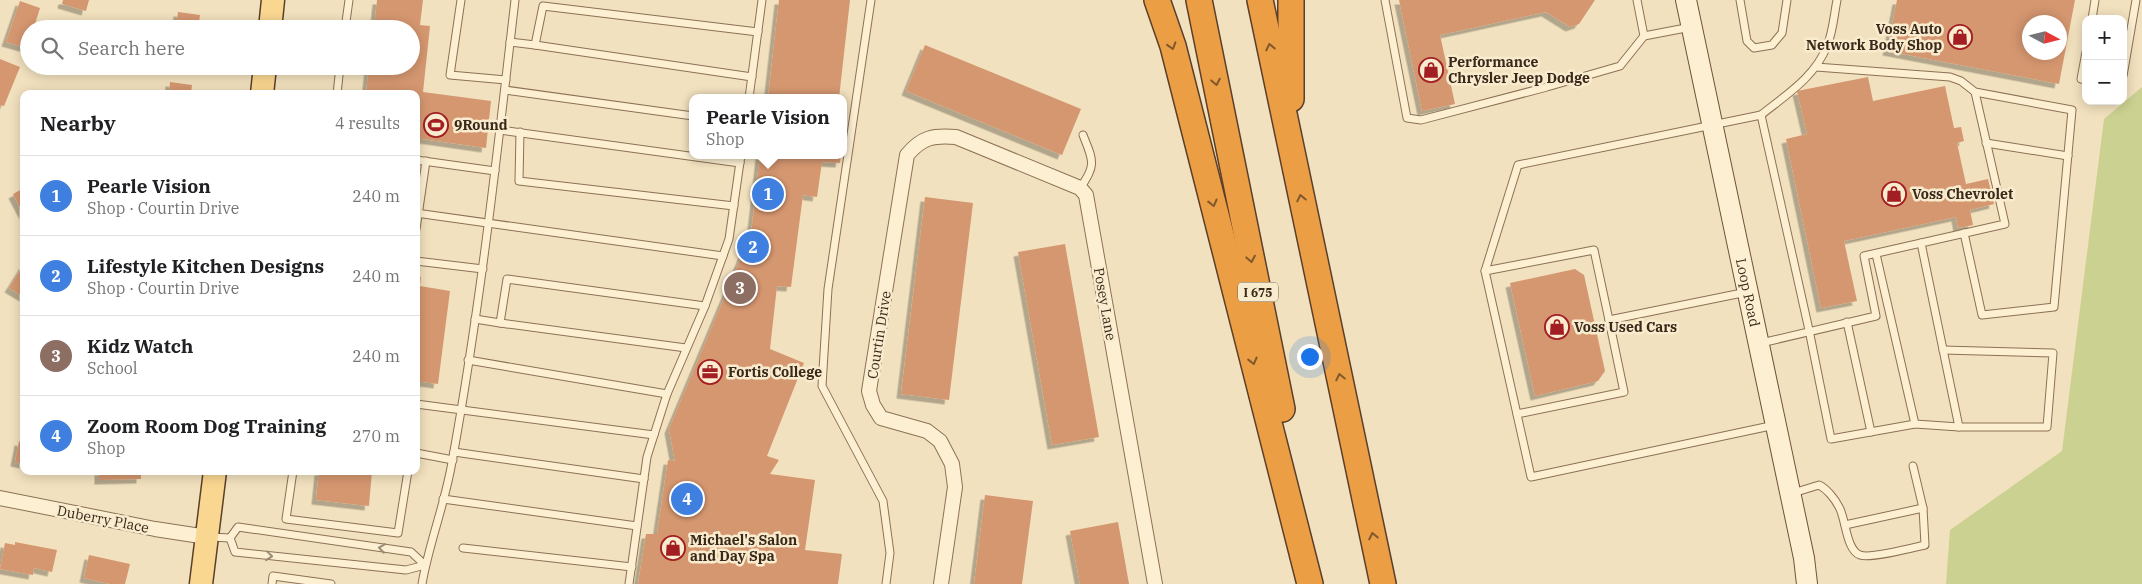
<!DOCTYPE html>
<meta charset="utf-8">
<style>
body{margin:0;font-family:"IBM Plex Serif",serif;background:#f6f6f6;color:#202124}
.controls{position:absolute;right:15px;top:15px;display:grid;overflow:hidden;border-radius:10px;box-shadow:0 2px 12px #0003}
.controls button{width:45px;height:45px;display:grid;place-items:center;padding:0;border:0;border-bottom:1px solid #e0e0e0;background:#fff;color:#202124;font:25px sans-serif}
.compass{position:absolute;left:2022px;top:15px;width:45px;height:45px;border-radius:50%;background:#fff;box-shadow:0 2px 12px #0003;rotate:97deg}
.you{position:absolute;left:1309px;top:356px;width:18px;height:18px;margin:-12px;border:4px solid #fff;border-radius:50%;background:#1a73e8;box-shadow:0 0 0 8px #1a73e833}
.badge{display:grid;place-items:center;width:32px;height:32px;border-radius:50%;background:#0f766e;color:#fff;font-size:16px;font-weight:700}
.pin{position:absolute;translate:-50% -50%;border:2px solid #fff;box-shadow:0 1px 5px #0006}
.popup{position:absolute;left:689px;top:94px;width:158px;height:65px;box-sizing:border-box;display:grid;place-content:center;border-radius:10px;background:#fff;filter:drop-shadow(0 1px 4px #0005);font-size:16px;white-space:nowrap;color:#757577}
.popup b{font-size:19px;color:#202124}
.popup::after{content:'';position:absolute;left:50%;top:100%;margin-left:-10px;border:10px solid transparent;border-top-color:#fff}
.list{margin:0;padding:0;list-style:none}
h2{display:flex;justify-content:space-between;align-items:center;height:65px;margin:0;padding:0 20px;font-size:21px}
h2 small{font-size:16px;font-weight:400;color:#757577}
.list li{display:grid;grid-template-columns:32px 1fr auto;gap:15px;align-items:center;box-sizing:border-box;height:80px;padding:0 20px;border-top:1px solid #e0e0e0}
.list b{display:block;font-size:19px;white-space:nowrap}
.list p{margin:0;font-size:16px;white-space:nowrap;color:#757577}
.list em{font-size:16px;font-style:normal;color:#757577}
.icon{flex:none;width:28px;height:28px;fill:none;stroke:currentColor;stroke-width:2;stroke-linecap:round;stroke-linejoin:round}
.map{position:relative;flex:none;width:2142px;height:584px;overflow:hidden}
.search{position:absolute;background:#fff;box-shadow:0 2px 12px #0003;left:20px;top:20px;width:400px;height:55px;display:flex;align-items:center;gap:12px;box-sizing:border-box;padding:0 18px;border-radius:28px;color:#757577;font-size:19px}
.panel{position:absolute;background:#fff;box-shadow:0 2px 12px #0003;left:20px;top:90px;width:400px;height:385px;border-radius:10px}
.map>svg:first-child{display:block}
.green{fill:#cbd191}
.building{fill:#d59770;fill-rule:evenodd;filter:url(#shadow)}
.lines{fill:none;stroke-linecap:round;stroke-linejoin:round}
.lane-casing{stroke:#8d7155;stroke-width:9}
.street-casing{stroke:#8d7155;stroke-width:16}
.secondary-casing{stroke:#6e5238;stroke-width:22}
.primary-casing{stroke:#5a3f2a;stroke-width:25}
.highway-casing{stroke:#5a3f2a;stroke-width:28}
.lane{stroke:#fcefd2;stroke-width:7}
.street{stroke:#fcefd2;stroke-width:14}
.secondary{stroke:#fcefd2;stroke-width:20}
.primary{stroke:#fad791;stroke-width:22}
.highway{stroke:#ec9e45;stroke-width:25}
.oneway{stroke:#81582c}
.oneway2{stroke:#9b8c76}
.labels{text-anchor:middle;dominant-baseline:central;stroke-width:5;stroke-linejoin:round;paint-order:stroke}
.shield{fill:#f9ecce;stroke:#736451;stroke-width:1}
.shield-label{font-size:12px;font-weight:bold;fill:#3a291b}
.poi-label{font-size:14px;font-weight:bold;fill:#3a291b;stroke:#f9ecce;text-anchor:start}
.street-label{font-size:14px;fill:#3a291b;stroke:#f9ecce}
</style>
<div class="map">
<svg width="2142" height="584" viewBox="0 0 2142 584">
<defs>
<filter id="shadow"><feDropShadow dx="-4.5" dy="4.5" stdDeviation="0" flood-color="#0004"/></filter>
</defs>
<rect width="100%" height="100%" fill="#f2e1be"/>
<!-- green -->
<path class="green" d="M2142 87V584H1946L1950 530 2062 451 2104 119Z"/>
<!-- building -->
<g class="building">
<path d="M63 0H89L86 11 62 4Z"/>
<path d="M377 0H423L420 25 430 26 423 92 491 101 486 148 416 138V94H366L369 66H411V29H374Z"/>
<path d="M779 0H850L839 98H768Z"/>
<path d="M1399 0H1595L1579 24 1570 27 1546 12 1440 35 1455 104 1422 111Z"/>
<path d="M1897 0H2075L2059 84 1887 51ZM2030 22H2060V52H2030Z"/>
<path d="M20 1 40 8 35 24 47 28 29 29 27 48 6 42Z"/>
<path d="M178 12 200 15 198 29H176Z"/>
<path d="M925 45 1081 109 1062 155 906 91Z"/>
<path d="M0 59 20 67 4 106 0 105Z"/>
<path d="M1868 77 1873 101 1945 86 1954 128 1961 127 1964 141 1957 143 1966 184 1988 179 1994 204 1970 210 1973 225 1958 228 1956 217 1844 241 1857 301 1821 308 1786 139 1807 134 1797 91Z"/>
<path d="M170 82 192 85 191 94H169Z"/>
<path d="M760 155H841L840 163 822 162 817 197 803 195 791 287 777 286 770 349 804 363 767 456 779 460 770 474 815 480 805 550 842 554 838 584H638L646 534H657L668 460 675 461 669 429 751 234Z"/>
<path d="M24 188V215L13 194Z"/>
<path d="M925 197 973 203 949 400 901 394Z"/>
<path d="M1065 244 1099 437 1052 445 1018 252Z"/>
<path d="M24 264V297L9 288Z"/>
<path d="M1575 269 1584 275 1605 371 1598 381 1535 396 1510 283Z"/>
<path d="M416 276 421 277 420 286 450 291 438 384 416 381Z"/>
<path d="M19 441 24 442V464L15 462Z"/>
<path d="M99 471H141V479L99 480Z"/>
<path d="M319 471H372L369 506 316 500Z"/>
<path d="M985 495 1033 501 1022 584H974Z"/>
<path d="M1118 522 1129 584H1080L1070 531Z"/>
<path d="M15 542 57 550 52 572 34 568 33 575 0 569 5 543 15 545Z"/>
<path d="M89 555 130 564 125 584H110L84 578Z"/>
</g>
<g class="lines">
<defs>
<g id="lane">
<path d="M461 0 450 75 506 80"/>
<path d="M871 0 828 289 822 386 883 501 890 553 886 584"/>
<path d="M1385 0 1407 118 1421 120 1547 87 1620 66 1644 36"/>
<path d="M1637 0 1644 36 1691 27"/>
<path d="M1740 0 1747 41 1754 48 1772 45 1782 33 1787 0"/>
<path d="M2092 19 2095 0"/>
<path d="M345 29 349 0"/>
<path d="M510 42 535 45 543 6 758 32"/>
<path d="M535 45 752 77"/>
<path d="M2086 52 2081 79 2086 80"/>
<path d="M1816 67 1950 77 1961 81 1975 92 2072 110 2054 307 1982 315 1964 233"/>
<path d="M2123 76 2136 0"/>
<path d="M505 90 693 116"/>
<path d="M337 94 340 66"/>
<path d="M749 98 762 0"/>
<path d="M1761 115C1786 95 1815 77 1827 46 1833 32 1834 15 1837 0"/>
<path d="M500 130 740 163"/>
<path d="M520 132 519 181 734 206"/>
<path d="M1986 143 2068 156"/>
<path d="M416 160 495 171"/>
<path d="M1080 188C1097 165 1093 160 1083 135"/>
<path d="M416 213 723 256"/>
<path d="M416 229 426 161"/>
<path d="M1876 254 1915 424 1959 427 1921 243"/>
<path d="M416 261 483 269"/>
<path d="M1485 271 1594 250 1609 320"/>
<path d="M475 319 500 323 507 279 705 306"/>
<path d="M1847 322 1871 432"/>
<path d="M500 323 686 348"/>
<path d="M1761 343 1876 316 1864 256 2005 224 1975 92"/>
<path d="M1943 350 2053 353 2047 427H1959"/>
<path d="M468 360 667 394"/>
<path d="M416 404 654 435"/>
<path d="M1517 414 1624 392 1609 320 1747 292"/>
<path d="M1775 425 1531 477 1485 271 1518 165 1761 115 1809 330 1831 439 1915 424"/>
<path d="M454 452 644 479"/>
<path d="M416 453 453 460"/>
<path d="M293 471 286 519 398 533 408 471"/>
<path d="M1793 493 1819 485C1827 489 1835 499 1839 507 1846 519 1846 550 1860 555 1870 559 1912 548 1925 545L1923 508 1913 466"/>
<path d="M443 499 637 526"/>
<path d="M1845 525 1923 508"/>
<path d="M210 537 230 538"/>
<path d="M230 538 238 527 411 552 425 565"/>
<path d="M230 538 235 552 406 570 425 565"/>
<path d="M463 548 632 567"/>
<path d="M272 584 273 576 331 584"/>
<path d="M422 584C429 543 445 504 452 462 480 309 497 155 515 0"/>
<path d="M629 584 647 457 667 394 705 306 729 239 741 155"/>
</g>
<g id="street">
<path d="M0 498 155 529 207 537"/>
<path d="M941 584 955 487 952 464 940 441 927 431 881 418 873 405 869 391 907 155C922 137 934 135 956 137L1080 188 1086 195 1155 584"/>
</g>
<g id="secondary">
<path id="s1" d="M1686 0 1804 558 1807 584"/>
</g>
<g id="primary">
<path d="M270 29 273 0"/>
<path d="M262 94 265 66"/>
<path d="M201 584 215 471"/>
</g>
<g id="highway">
<path d="M1157 0 1173 46 1310 584"/>
<path d="M1199 0 1282 409"/>
<path d="M1260 0 1383 584"/>
<path d="M1291 0V99"/>
</g>
</defs>
<!-- lane casing -->
<use href="#lane" class="lane-casing"/>
<!-- street casing -->
<use href="#street" class="street-casing"/>
<!-- secondary casing -->
<use href="#secondary" class="secondary-casing"/>
<!-- primary casing -->
<use href="#primary" class="primary-casing"/>
<!-- highway casing -->
<use href="#highway" class="highway-casing"/>
<!-- lane -->
<use href="#lane" class="lane"/>
<!-- street -->
<use href="#street" class="street"/>
<!-- secondary -->
<use href="#secondary" class="secondary"/>
<!-- primary -->
<use href="#primary" class="primary"/>
<!-- highway -->
<use href="#highway" class="highway"/>
</g>
<!-- one-way arrows -->
<defs><path id="oneway-chevron" d="M-2-3.5L2.5 0L-2 3.5" fill="none" stroke-width="1.6" stroke-linecap="round" stroke-linejoin="round" transform="scale(1.25)"/></defs>
<g class="oneway">
<use href="#oneway-chevron" transform="translate(1172 46) rotate(73)"/>
<use href="#oneway-chevron" transform="translate(1270 47) rotate(-102)"/>
<use href="#oneway-chevron" transform="translate(1216 82) rotate(79)"/>
<use href="#oneway-chevron" transform="translate(1301 198) rotate(-102)"/>
<use href="#oneway-chevron" transform="translate(1213 203) rotate(76)"/>
<use href="#oneway-chevron" transform="translate(1251 259) rotate(79)"/>
<use href="#oneway-chevron" transform="translate(1253 361) rotate(76)"/>
<use href="#oneway-chevron" transform="translate(1340 377) rotate(-102)"/>
<use href="#oneway-chevron" transform="translate(1373 536) rotate(-102)"/>
</g>
<g class="oneway2">
<use href="#oneway-chevron" transform="translate(382 548) rotate(-172)"/>
<use href="#oneway-chevron" transform="translate(269 556) rotate(6)"/>
</g>
<!-- icons -->
<defs>
<symbol id="shop-ring" viewBox="-11 -11 22 22"><circle r="9.5" fill="#f9ecce" stroke="#a21e22" stroke-width="1.5"/><path d="M-5-2.5h2.3a2.7 3.5 0 0 1 5.4 0H5L5.5 6h-11ZM-1.5-2.5h3a1.5 2.3 0 0 0-3 0Z" fill="#a21e22"/></symbol>
<symbol id="stadium-ring" viewBox="-11 -11 22 22"><circle r="9.5" fill="#f9ecce" stroke="#a21e22" stroke-width="1.5"/><path d="M0-5a6.5 5 0 1 0 0 10a6.5 5 0 1 0 0-10ZM-3.5-1.8h7v3.6h-7Z" fill="#a21e22"/></symbol>
<symbol id="office-ring" viewBox="-11 -11 22 22"><circle r="9.5" fill="#f9ecce" stroke="#a21e22" stroke-width="1.5"/><path d="M-6-3h4V-5.5h4V-3h4V5H-6ZM-1-4.5V-3h2v-1.5ZM-6 0V1H6V0Z" fill="#a21e22"/></symbol>
</defs>
<g fill-rule="evenodd">
<use href="#shop-ring" x="1946" y="23" width="28" height="28"/>
<use href="#shop-ring" x="1417" y="56" width="28" height="28"/>
<use href="#stadium-ring" x="422" y="111" width="28" height="28"/>
<use href="#shop-ring" x="1880" y="180" width="28" height="28"/>
<use href="#shop-ring" x="1543" y="313" width="28" height="28"/>
<use href="#office-ring" x="696" y="358" width="28" height="28"/>
<use href="#shop-ring" x="659" y="534" width="28" height="28"/>
</g>
<g class="labels">
<!-- shield labels -->
<rect class="shield" x="1238" y="282.5" width="40" height="19" rx="4"/>
<g class="shield-label">
<text x="1258" y="292">I 675</text>
</g>
<!-- poi labels -->
<g class="poi-label">
<text x="1942" y="29" text-anchor="end">Voss Auto<tspan x="1942" dy="16">Network Body Shop</tspan></text>
<text x="1448" y="62">Performance<tspan x="1448" dy="16">Chrysler Jeep Dodge</tspan></text>
<text x="454" y="125">9Round</text>
<text x="1912" y="194">Voss Chevrolet</text>
<text x="1574" y="327">Voss Used Cars</text>
<text x="728" y="372">Fortis College</text>
<text x="690" y="540">Michael's Salon<tspan x="690" dy="16">and Day Spa</tspan></text>
</g>
<!-- street labels -->
<g class="street-label">
<text stroke="none"><textPath href="#s1" startOffset="299">Loop Road</textPath></text>
<text transform="translate(1105 304) rotate(80)">Posey Lane</text>
<text transform="translate(879 335) rotate(-81)">Courtin Drive</text>
<text transform="translate(103 519) rotate(11)">Duberry Place</text>
</g>
</g>
</svg>
<div class="controls">
<button>+</button>
<button>−</button>
</div>
<svg class="compass" viewBox="-18 -18 36 36"><path d="M0-13l5 13h-10z" fill="#e53935"/><path d="M0 13l5-13h-10z" fill="#757577"/></svg>
<div class="you"></div>
<div class="pin badge" style="left:768px;top:194px;background:#3f7fe0">1</div>
<div class="popup"><b>Pearle Vision</b>Shop</div>
<div class="pin badge" style="left:753px;top:247px;background:#3f7fe0">2</div>
<div class="pin badge" style="left:740px;top:288px;background:#8d6e63">3</div>
<div class="pin badge" style="left:687px;top:499px;background:#3f7fe0">4</div>
<div class="search"><svg class="icon" aria-label="search" viewBox="0 0 24 24"><circle cx="10" cy="10" r="6"/><path d="M15 15l6 6"/></svg>Search here</div>
<section class="panel">
<h2>Nearby<small>4 results</small></h2>
<ul class="list">
<li><span class="badge" style="background:#3f7fe0">1</span><div><b>Pearle Vision</b><p>Shop · Courtin Drive</p></div><em>240 m</em></li>
<li><span class="badge" style="background:#3f7fe0">2</span><div><b>Lifestyle Kitchen Designs</b><p>Shop · Courtin Drive</p></div><em>240 m</em></li>
<li><span class="badge" style="background:#8d6e63">3</span><div><b>Kidz Watch</b><p>School</p></div><em>240 m</em></li>
<li><span class="badge" style="background:#3f7fe0">4</span><div><b>Zoom Room Dog Training</b><p>Shop</p></div><em>270 m</em></li>
</ul>
</section>
</div>
